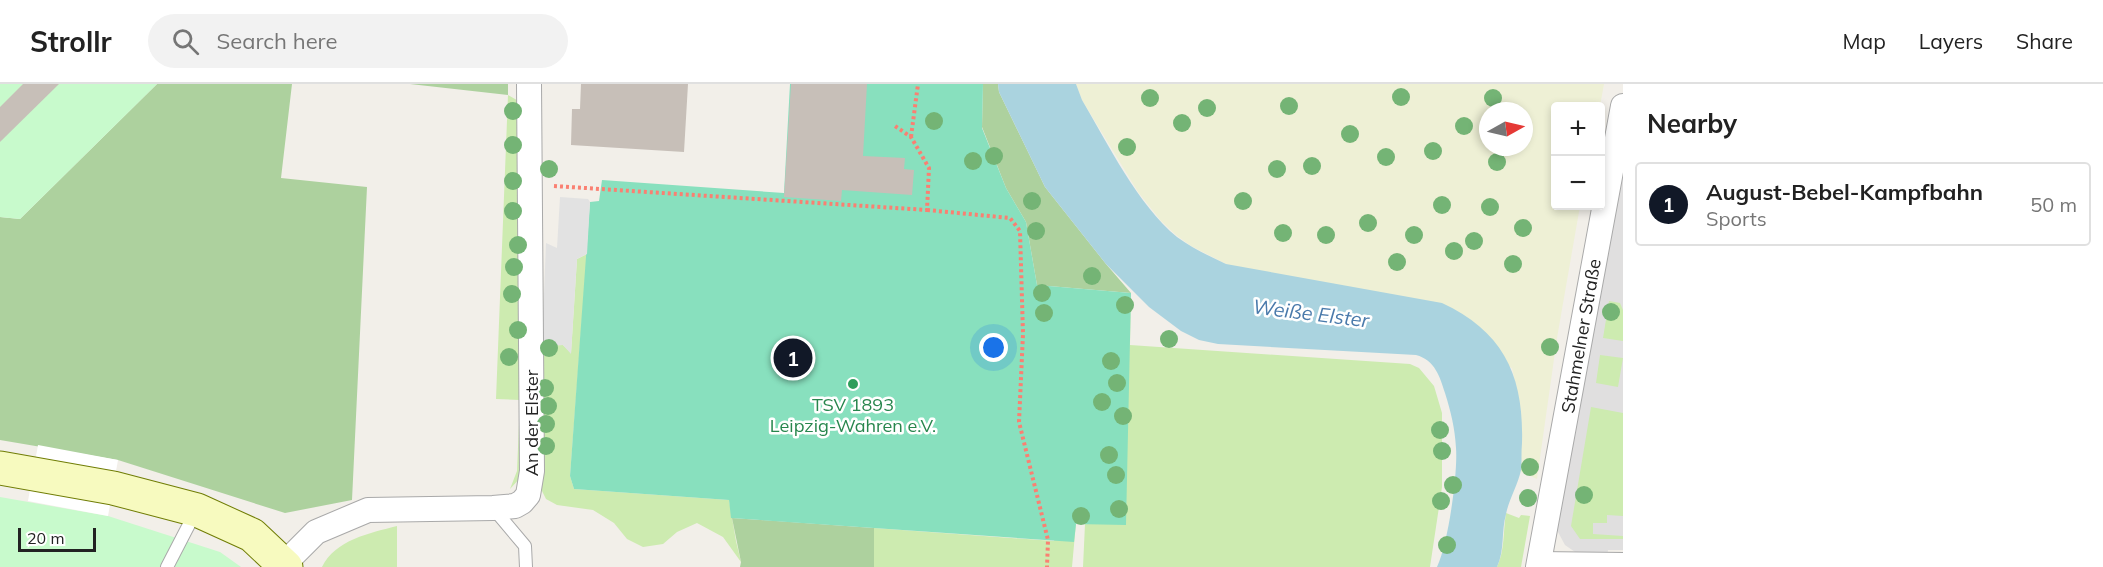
<!DOCTYPE html>
<meta charset="utf-8">
<style>
body{margin:0;font-family:Mulish,sans-serif;background:#f2f2f2;color:#222}
.controls{position:absolute;right:18px;top:18px;display:grid;overflow:hidden;border-radius:6px;box-shadow:0 3px 9px #0003}
.controls button{width:54px;height:54px;display:grid;place-items:center;padding:0;border:0;border-bottom:2px solid #e0e0e0;background:#fff;color:#222;font:30px sans-serif}
.compass{position:absolute;left:1479px;top:18px;width:54px;height:54px;border-radius:50%;background:#fff;box-shadow:0 3px 9px #0003;rotate:82deg}
.scale{position:absolute;left:18px;bottom:15px;width:78px;box-sizing:border-box;padding-left:6px;border:3px solid #222;border-top:0;font-size:16px;line-height:21px;white-space:nowrap;color:#222;-webkit-text-stroke:4px #fff;paint-order:stroke}
.you{position:absolute;left:994px;top:264px;width:21px;height:21px;margin:-15px;border:4px solid #fff;border-radius:50%;background:#1a73e8;box-shadow:0 0 0 9px #1a73e833}
.badge{display:grid;place-items:center;width:39px;height:39px;border-radius:50%;background:#111827;color:#fff;font-size:20px;font-weight:700}
.pin{position:absolute;translate:-50% -50%;border:3px solid #fff;box-shadow:0 2px 6px #0006}
.list{margin:0;padding:0;list-style:none}
h2{display:flex;justify-content:space-between;align-items:center;height:78px;margin:0;padding:0 24px;font-size:26px}
h2 small{font-size:20px;font-weight:400;color:#767676}
.list li{display:grid;grid-template-columns:39px 1fr auto;gap:18px;align-items:center;box-sizing:border-box;height:84px;margin:0 12px 12px;padding:0 12px;border:2px solid #e0e0e0;border-radius:6px}
.list b{display:block;font-size:22px;white-space:nowrap}
.list p{margin:0;font-size:20px;white-space:nowrap;color:#767676}
.list em{font-size:20px;font-style:normal;color:#767676}
.icon{flex:none;width:33px;height:33px;fill:none;stroke:currentColor;stroke-width:2;stroke-linecap:round;stroke-linejoin:round}
.map{position:relative;flex:none;width:1623px;height:483px;overflow:hidden}
header{display:flex;align-items:center;gap:36px;box-sizing:border-box;height:84px;padding:0 30px;background:#fff;border-bottom:2px solid #e0e0e0}
header strong{font-size:28px}
nav{display:flex;gap:33px;margin-inline-start:auto;font-size:21px}
.search{width:420px;height:54px;background:#f2f2f2;display:flex;align-items:center;gap:15px;box-sizing:border-box;padding:0 21px;border-radius:33px;color:#767676;font-size:22px}
main{display:flex}
aside{flex:1;background:#fff}
.map>svg:first-child{display:block}
.residential{fill:#e0dfdf}
.farmland{fill:#eef0d5;fill-rule:evenodd}
.grass{fill:#cdebb0}
.forest{fill:#add19e}
.park{fill:#c8facc}
.pitch{fill:#88e0be}
.parking{fill:#e2e2e2}
.water{fill:#aad3df}
.pier{fill:#fff}
.building{fill:#c7bfb8}
.lines{fill:none;stroke-linecap:round;stroke-linejoin:round}
.service-casing{stroke:#a9a9a9;stroke-width:14}
.minor-casing{stroke:#a9a9a9;stroke-width:26}
.secondary-casing{stroke:#707d05;stroke-width:35}
.path{stroke:#fa8072;stroke-width:4;stroke-dasharray:3 3;stroke-linecap:butt}
.service{stroke:#fff;stroke-width:12}
.minor{stroke:#fff;stroke-width:24}
.secondary{stroke:#f7fabf;stroke-width:33}
.tree{fill:#74b475}
.leisure-dot{fill:#2e9e5b;stroke:#fff;stroke-width:2}
.labels{text-anchor:middle;dominant-baseline:central;stroke-width:5;stroke-linejoin:round;paint-order:stroke}
.street-label{font-size:18px;fill:#222;stroke:#fff}
.leisure-label{font-size:18px;fill:#27864d;stroke:#fff}
.water-label{font-size:20px;font-style:italic;fill:#4a7aab;stroke:#fff}
</style>
<header>
<strong>Strollr</strong>
<div class="search"><svg class="icon" aria-label="search" viewBox="0 0 24 24"><circle cx="10" cy="10" r="6"/><path d="M15 15l6 6"/></svg>Search here</div>
<nav><a>Map</a><a>Layers</a><a>Share</a></nav>
</header>
<main>
<div class="map">
<svg width="1623" height="483" viewBox="0 0 1623 483">
<rect width="100%" height="100%" fill="#f2efe9"/>
<!-- residential -->
<path class="residential" d="M1623 83V466H1608L1607 473 1578 470 1565 461 1558 448V438Z"/>
<!-- farmland -->
<path class="farmland" d="M1076 0H1604L1600 22H1556V122H1580L1557 254 1537 395 1521 388V328L1512 284 1226 180 1191 162 1176 151 1161 137 1138 108 1082 16ZM1488 27H1524V63H1488Z"/>
<!-- grass -->
<g class="grass">
<path d="M508 11 522 19 521 393 510 405 517 387 520 316 496 315Z"/>
<path d="M587 170 570 392 574 405 729 416 736 457 741 478 723 453 697 439 677 448 663 460 643 463 627 455 614 439 593 426 557 421 546 415 542 407V262L563 261 571 269 577 175Z"/>
<path d="M1131 209 1130 261 1410 280 1419 284 1434 302 1442 329V403L1430 483H1083L1085 440 1076 439 1072 483H874V444L1054 457Z"/>
<path d="M1609 217 1620 219 1623 226V257L1603 254Z"/>
<path d="M1600 271 1623 274 1618 303 1596 299Z"/>
<path d="M1591 323 1623 329V432L1607 431V439H1593V450L1623 452V455H1580L1571 442Z"/>
<path d="M1506 429 1519 434 1521 431 1530 432 1521 483H1497C1505 466 1503 447 1506 429Z"/>
<path d="M397 442V483H322C335 456 370 449 397 442Z"/>
</g>
<!-- forest -->
<g class="forest">
<path d="M157 0H292L281 94 367 103 352 416 285 429 118 376 0 356V133L20 135Z"/>
<path d="M410 0H508V11Z"/>
<path d="M983 0H998L999 8 1045 103 1106 180 1131 209 1037 201 1026 138 1006 104 982 43Z"/>
<path d="M732 434 874 444V483H740L741 478Z"/>
</g>
<!-- park -->
<g class="park">
<path d="M0 0H157L20 135 0 133Z"/>
<path d="M0 413 108 432 220 468 241 483H0Z"/>
</g>
<!-- pitch -->
<path class="pitch" d="M790 0H983L982 44 1006 104 1026 138 1037 201 1131 209 1126 441 1076 440 1074 458 731 434 729 416 574 405 570 392 590 118 599 117 602 96 784 109Z"/>
<!-- parking -->
<path class="parking" d="M560 113 588 115 590 118 587 170 577 175 571 270 563 261 542 262 546 159 557 164Z"/>
<!-- water -->
<path class="water" d="M998 0H1076L1082 16C1108 60 1138 121 1177 153 1192 164 1209 172 1226 180L1442 219C1504 248 1524 292 1522 359 1521 368 1522 378 1521 386 1518 401 1509 415 1506 430 1501 448 1505 466 1497 483H1437C1448 460 1458 390 1456 364 1455 345 1451 328 1445 309 1440 293 1435 276 1416 271L1218 260 1199 256 1181 247 1149 223 1106 180 1045 103 999 8Z"/>
<!-- pier -->
<path class="pier" d="M38 361 118 376 108 432 28 417Z"/>
<!-- building -->
<g class="building">
<path d="M23 0H59L0 58V23Z"/>
<path d="M581 0H688L684 68 571 61 572 25H580Z"/>
<path d="M791 0H867L863 72 905 74 904 85 914 86 912 111 842 106 841 117 784 113Z"/>
</g>
<g class="lines">
<defs>
<g id="service">
<path d="M493 424 525 462 526 483"/>
<path d="M167 483 196 427"/>
</g>
<g id="minor">
<path d="M284 480 316 448 368 426 493 424 515 422 522 418 528 411 532 387 529 0"/>
<path d="M1539 480 1623 481"/>
<path d="M1538 483 1623 22"/>
</g>
<path id="secondary" d="M0 384 113 404 197 426 252 451 286 483"/>
</defs>
<!-- service casing -->
<use href="#service" class="service-casing"/>
<!-- minor casing -->
<use href="#minor" class="minor-casing"/>
<!-- secondary casing -->
<use href="#secondary" class="secondary-casing"/>
<!-- path -->
<g class="path">
<path d="M911 53 918 0"/>
<path d="M554 102 927 126 929 84 911 53 895 42"/>
<path d="M927 126 1010 134 1020 147 1023 250 1019 338 1048 456 1047 483"/>
</g>
<!-- service -->
<use href="#service" class="service"/>
<!-- minor -->
<use href="#minor" class="minor"/>
<!-- secondary -->
<use href="#secondary" class="secondary"/>
</g>
<!-- trees -->
<g class="tree">
<circle cx="1401" cy="13" r="9"/>
<circle cx="1150" cy="14" r="9"/>
<circle cx="1493" cy="14" r="9"/>
<circle cx="1289" cy="22" r="9"/>
<circle cx="1207" cy="24" r="9"/>
<circle cx="513" cy="27" r="9"/>
<circle cx="934" cy="37" r="9"/>
<circle cx="1182" cy="39" r="9"/>
<circle cx="1464" cy="42" r="9"/>
<circle cx="1350" cy="50" r="9"/>
<circle cx="513" cy="61" r="9"/>
<circle cx="1127" cy="63" r="9"/>
<circle cx="1433" cy="67" r="9"/>
<circle cx="994" cy="72" r="9"/>
<circle cx="1386" cy="73" r="9"/>
<circle cx="973" cy="77" r="9"/>
<circle cx="1497" cy="78" r="9"/>
<circle cx="1312" cy="82" r="9"/>
<circle cx="549" cy="85" r="9"/>
<circle cx="1277" cy="85" r="9"/>
<circle cx="513" cy="97" r="9"/>
<circle cx="1032" cy="117" r="9"/>
<circle cx="1243" cy="117" r="9"/>
<circle cx="1442" cy="121" r="9"/>
<circle cx="1490" cy="123" r="9"/>
<circle cx="513" cy="127" r="9"/>
<circle cx="1368" cy="139" r="9"/>
<circle cx="1523" cy="144" r="9"/>
<circle cx="1036" cy="147" r="9"/>
<circle cx="1283" cy="149" r="9"/>
<circle cx="1326" cy="151" r="9"/>
<circle cx="1414" cy="151" r="9"/>
<circle cx="1474" cy="157" r="9"/>
<circle cx="518" cy="161" r="9"/>
<circle cx="1454" cy="167" r="9"/>
<circle cx="1397" cy="178" r="9"/>
<circle cx="1513" cy="180" r="9"/>
<circle cx="514" cy="183" r="9"/>
<circle cx="1092" cy="192" r="9"/>
<circle cx="1042" cy="209" r="9"/>
<circle cx="512" cy="210" r="9"/>
<circle cx="1125" cy="221" r="9"/>
<circle cx="1611" cy="228" r="9"/>
<circle cx="1044" cy="229" r="9"/>
<circle cx="518" cy="246" r="9"/>
<circle cx="1169" cy="255" r="9"/>
<circle cx="1550" cy="263" r="9"/>
<circle cx="549" cy="264" r="9"/>
<circle cx="509" cy="273" r="9"/>
<circle cx="1111" cy="277" r="9"/>
<circle cx="1117" cy="299" r="9"/>
<circle cx="545" cy="304" r="9"/>
<circle cx="1102" cy="318" r="9"/>
<circle cx="548" cy="322" r="9"/>
<circle cx="1123" cy="332" r="9"/>
<circle cx="546" cy="340" r="9"/>
<circle cx="1440" cy="346" r="9"/>
<circle cx="546" cy="362" r="9"/>
<circle cx="1442" cy="367" r="9"/>
<circle cx="1109" cy="371" r="9"/>
<circle cx="1530" cy="383" r="9"/>
<circle cx="1116" cy="391" r="9"/>
<circle cx="1453" cy="401" r="9"/>
<circle cx="1584" cy="411" r="9"/>
<circle cx="1528" cy="414" r="9"/>
<circle cx="1441" cy="417" r="9"/>
<circle cx="1119" cy="425" r="9"/>
<circle cx="1081" cy="432" r="9"/>
<circle cx="1447" cy="461" r="9"/>
</g>
<!-- markers -->
<circle class="leisure-dot" cx="853" cy="300" r="6"/>
<g class="labels">
<!-- street labels -->
<g class="street-label">
<text transform="translate(1581 252) rotate(-80)">Stahmelner Straße</text>
<text transform="translate(531 339) rotate(-90)">An der Elster</text>
</g>
<!-- leisure labels -->
<g class="leisure-label">
<text x="853" y="320">TSV 1893<tspan x="853" dy="21">Leipzig-Wahren e.V.</tspan></text>
</g>
<!-- water labels -->
<g class="water-label">
<text transform="translate(1311 229) rotate(7)">Weiße Elster</text>
</g>
</g>
</svg>
<div class="controls">
<button>+</button>
<button>−</button>
</div>
<svg class="compass" viewBox="-18 -18 36 36"><path d="M0-13l5 13h-10z" fill="#e53935"/><path d="M0 13l5-13h-10z" fill="#767676"/></svg>
<div class="scale">20 m</div>
<div class="you"></div>
<div class="pin badge" style="left:793px;top:274px">1</div>
</div>
<aside>
<h2>Nearby<small></small></h2>
<ul class="list">
<li><span class="badge">1</span><div><b>August-Bebel-Kampfbahn</b><p>Sports</p></div><em>50 m</em></li>
</ul>
</aside>
</main>
